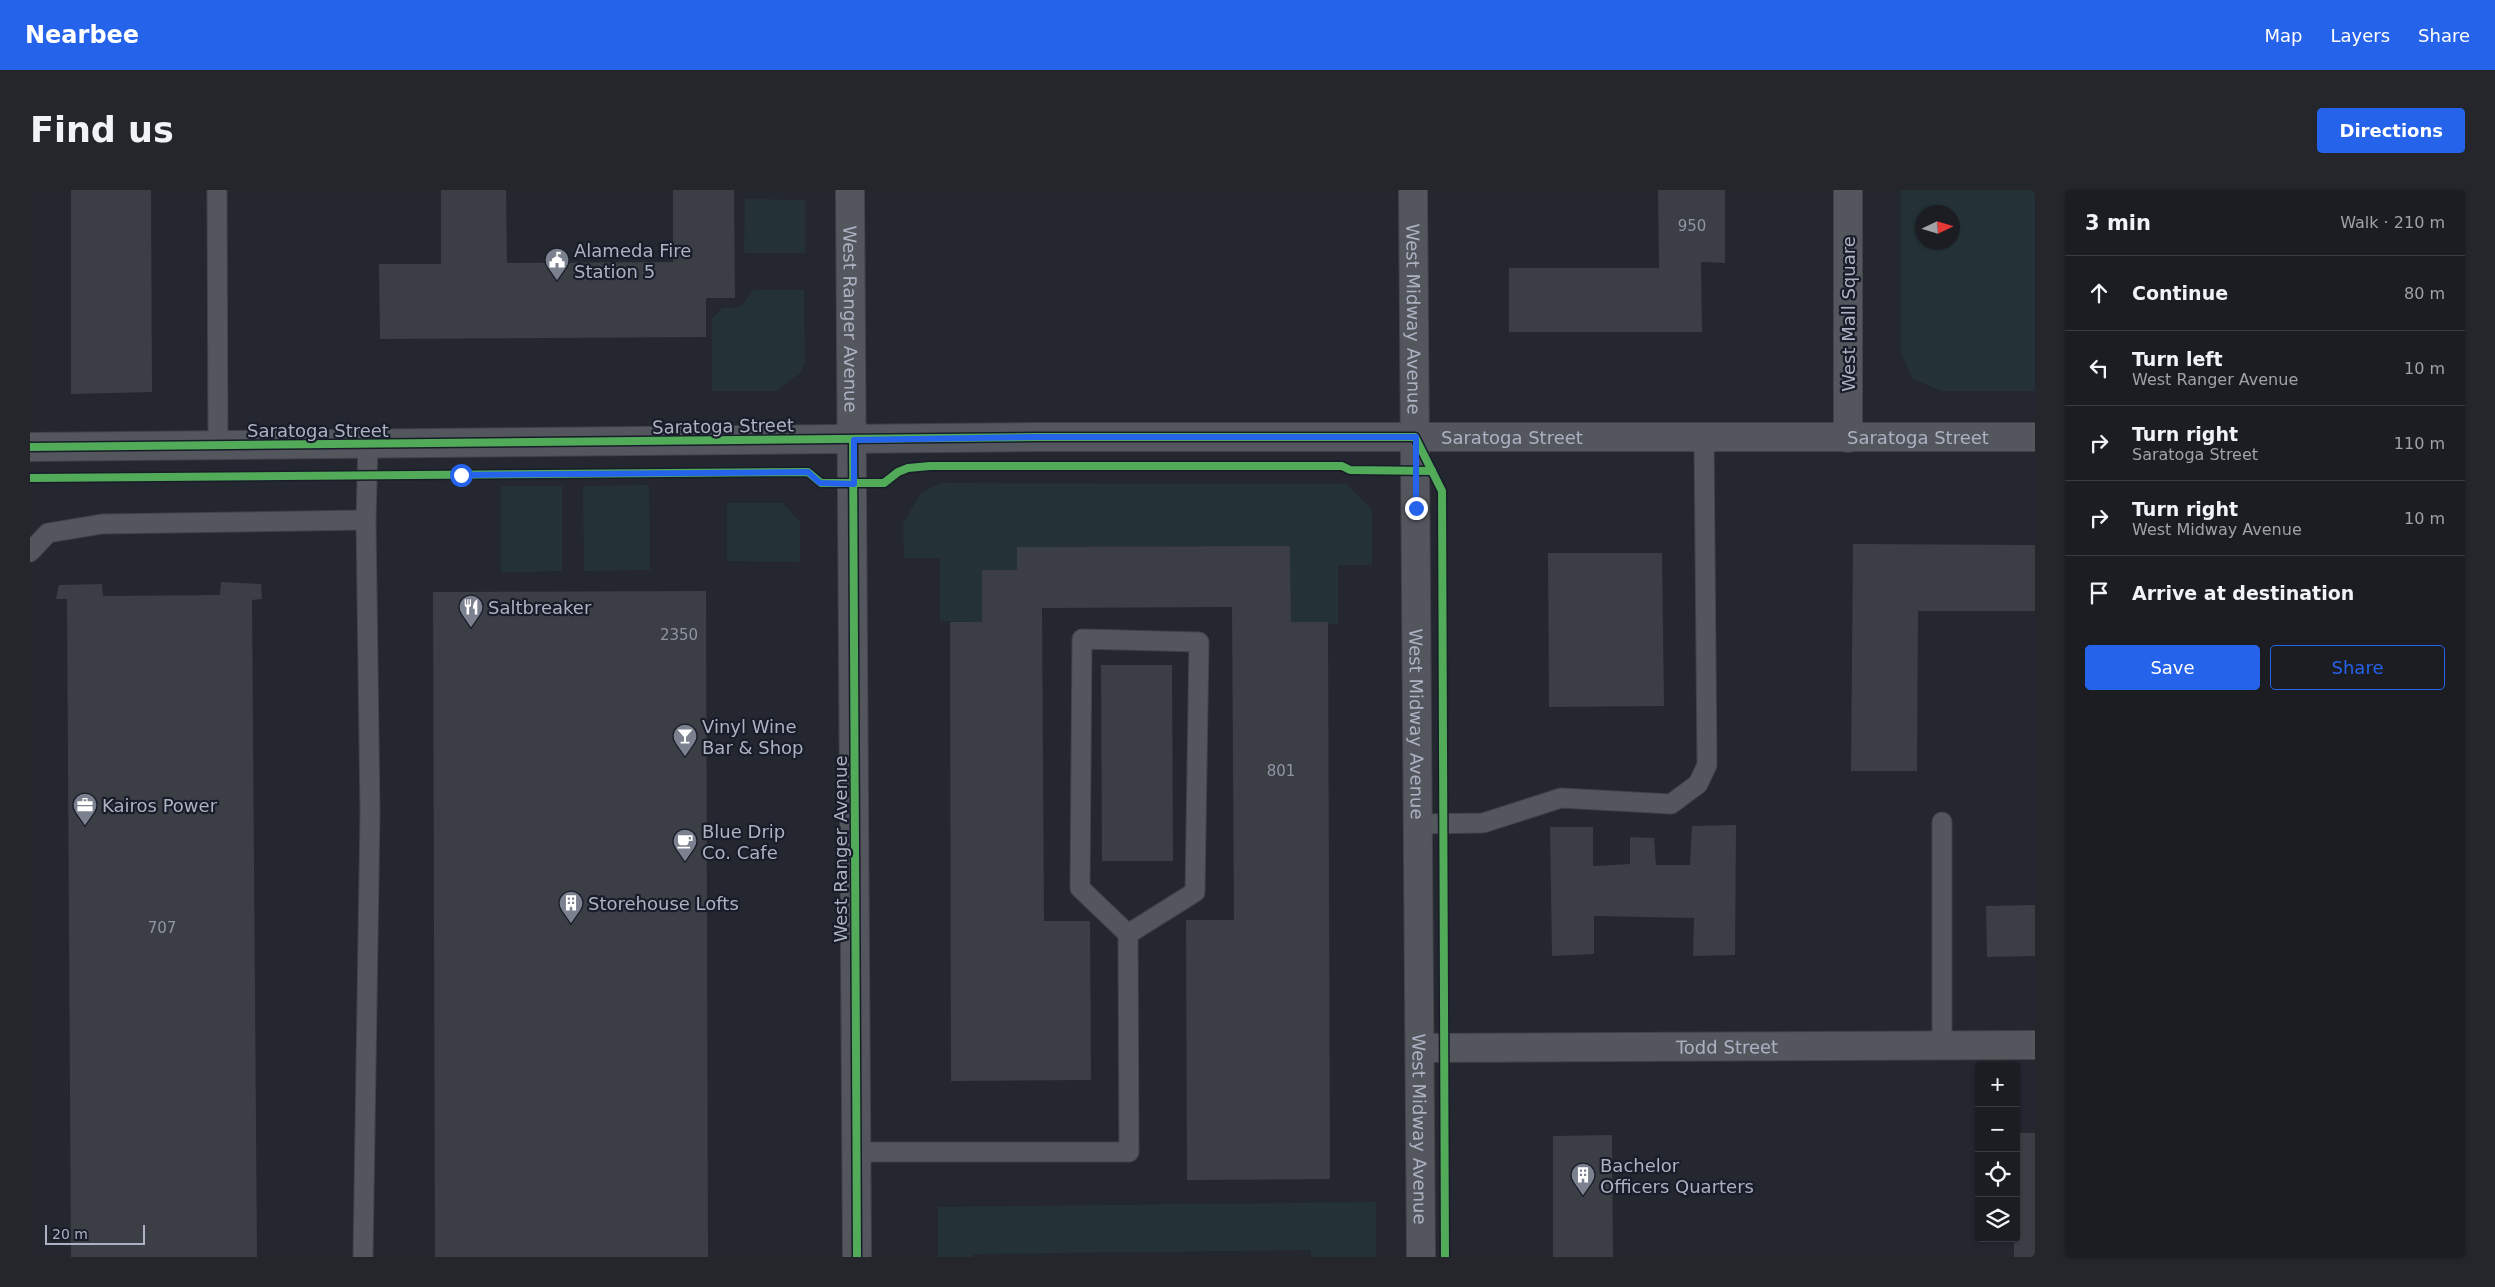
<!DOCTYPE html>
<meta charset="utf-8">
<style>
body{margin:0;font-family:"DejaVu Sans",sans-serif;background:#24262b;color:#f1f3f6}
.controls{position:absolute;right:15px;bottom:15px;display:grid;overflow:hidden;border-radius:5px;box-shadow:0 1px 4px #0004}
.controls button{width:45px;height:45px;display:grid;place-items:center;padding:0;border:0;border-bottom:1px solid #393b41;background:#1b1d23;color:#f1f3f6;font:25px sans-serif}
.compass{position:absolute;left:1885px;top:15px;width:45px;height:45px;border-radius:50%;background:#1b1d23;box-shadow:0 1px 4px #0004;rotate:86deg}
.scale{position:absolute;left:15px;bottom:12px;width:100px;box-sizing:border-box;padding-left:5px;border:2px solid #acb2c2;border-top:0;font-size:14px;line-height:18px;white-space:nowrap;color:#acb2c2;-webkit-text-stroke:4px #181d29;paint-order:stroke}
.stop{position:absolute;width:15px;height:15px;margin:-11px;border:4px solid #2563eb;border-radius:50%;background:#fff}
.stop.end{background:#2563eb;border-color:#fff;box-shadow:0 1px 5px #0008}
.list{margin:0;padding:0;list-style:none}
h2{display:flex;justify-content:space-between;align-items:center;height:65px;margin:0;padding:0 20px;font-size:21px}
h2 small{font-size:16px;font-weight:400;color:#a0a2a6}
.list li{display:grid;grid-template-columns:32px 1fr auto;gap:15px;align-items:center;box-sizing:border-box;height:75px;padding:0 20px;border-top:1px solid #393b41}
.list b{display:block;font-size:19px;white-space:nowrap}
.list p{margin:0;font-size:16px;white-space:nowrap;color:#a0a2a6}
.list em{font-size:16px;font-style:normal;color:#a0a2a6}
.actions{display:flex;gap:10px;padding:15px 20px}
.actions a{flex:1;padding:11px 0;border:1px solid #2563eb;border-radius:5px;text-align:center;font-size:18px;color:#2563eb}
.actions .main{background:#2563eb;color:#fff}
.icon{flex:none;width:28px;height:28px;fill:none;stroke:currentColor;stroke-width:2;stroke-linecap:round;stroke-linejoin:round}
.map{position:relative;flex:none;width:2005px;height:1067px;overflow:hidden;border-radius:5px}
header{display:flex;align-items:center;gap:30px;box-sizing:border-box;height:70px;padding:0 25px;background:#2563eb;color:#fff}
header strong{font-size:24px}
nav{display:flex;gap:28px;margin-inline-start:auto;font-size:18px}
.intro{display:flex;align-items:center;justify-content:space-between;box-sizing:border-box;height:120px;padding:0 30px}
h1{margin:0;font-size:35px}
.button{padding:12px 22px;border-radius:5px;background:#2563eb;color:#fff;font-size:18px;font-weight:700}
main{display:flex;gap:30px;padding:0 30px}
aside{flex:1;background:#1b1d23;border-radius:5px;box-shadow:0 1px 4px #0004}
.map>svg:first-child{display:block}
.green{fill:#243237;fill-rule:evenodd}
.building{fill:#3c3e46}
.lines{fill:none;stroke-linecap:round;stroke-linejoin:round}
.service-casing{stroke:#404248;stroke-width:21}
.minor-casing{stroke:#404248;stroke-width:30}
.tertiary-casing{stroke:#404248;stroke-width:30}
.service{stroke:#54565e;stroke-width:19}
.minor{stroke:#54565e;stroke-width:28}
.tertiary{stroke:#54565e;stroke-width:28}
.cycleway-casing{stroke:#181d29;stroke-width:11}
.cycleway{stroke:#51ab58;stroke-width:8}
.route{stroke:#2563eb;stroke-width:6}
.labels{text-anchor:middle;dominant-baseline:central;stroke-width:4.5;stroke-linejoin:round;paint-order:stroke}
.number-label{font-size:15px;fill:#9095a3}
.poi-label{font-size:18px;fill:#acb2c2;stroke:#181d29;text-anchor:start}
.street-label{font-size:18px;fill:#acb2c2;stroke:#181d29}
</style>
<header>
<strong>Nearbee</strong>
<nav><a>Map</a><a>Layers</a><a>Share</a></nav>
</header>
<div class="intro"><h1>Find us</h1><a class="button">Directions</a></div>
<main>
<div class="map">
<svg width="2005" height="1067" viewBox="0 0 2005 1067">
<rect width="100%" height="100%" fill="#24272f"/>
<!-- green -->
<g class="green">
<path d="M1871 0H2005V201H1911L1882 188 1871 162ZM1892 22H1922V52H1892Z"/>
<path d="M715 9 775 10V63H714Z"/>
<path d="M724 100H774L775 170 771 182 747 201H682V129L692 118 710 117Z"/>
<path d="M912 293 1316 294 1342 320V375H1308V434L1261 432 1260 356 987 357V380L952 381V432L910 431V368H874L873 333 892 302Z"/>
<path d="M619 295 620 380 554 381 553 296Z"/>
<path d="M471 296H532V381L471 382Z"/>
<path d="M697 313H753L770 332V372L697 371Z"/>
<path d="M1346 1012V1067H1281V1060L944 1064 943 1067H908V1017Z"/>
</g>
<!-- building -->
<g class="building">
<path d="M41 0H121L122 202 41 204Z"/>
<path d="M411 0H476L477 73 643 72V0H704L705 108H676V147L350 149 349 74H411Z"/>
<path d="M1628 0H1695V73L1671 72 1672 142H1479V78H1629Z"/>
<path d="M1823 354 2005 355V421H1888L1887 581H1821Z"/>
<path d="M1260 356 1261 432H1298L1300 989 1157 990 1156 730H1204L1202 417 1012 418 1014 731H1060L1061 890 921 891 920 432H952V380H987V357Z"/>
<path d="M1518 363H1632L1634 516 1519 517Z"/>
<path d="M191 392 231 394 232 409 222 410 227 1067H41L37 409H26L29 395 72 394 73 406 190 405Z"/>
<path d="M676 401 678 1067H405L403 402Z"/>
<path d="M1071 475H1142L1143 671H1072Z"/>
<path d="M1706 635 1705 765 1663 766 1664 728 1564 726V764L1522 766 1520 637H1563V676L1600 674V647L1624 648 1626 675H1660L1662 636Z"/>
<path d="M2005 715V766L1957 767 1956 716Z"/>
<path d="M1986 943H2005V1067H1984V1048H1986Z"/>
<path d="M1582 945 1583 1067H1523V946Z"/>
</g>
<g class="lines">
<defs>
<g id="service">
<path d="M187 0 188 255"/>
<path d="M0 362 18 343 72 334 336 330"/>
<path d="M1912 632V856"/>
<path d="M1389 634 1453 633 1531 608 1641 614 1668 594 1677 575 1674 247"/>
<path d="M827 962H1099L1098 744 1050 698 1052 449 1169 452 1165 702 1098 744"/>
<path d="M333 1067 340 622 336 330 338 254"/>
</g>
<g id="minor">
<path id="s1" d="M820 0 827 1067"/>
<path d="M1818 0V248"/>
<path id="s2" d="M1391 858 2005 855"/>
</g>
<g id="tertiary">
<path id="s3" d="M1383 0 1391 1067"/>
<path id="s4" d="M0 257 1007 247H2005"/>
</g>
</defs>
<!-- service casing -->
<use href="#service" class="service-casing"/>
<!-- minor casing -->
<use href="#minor" class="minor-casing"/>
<!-- tertiary casing -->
<use href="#tertiary" class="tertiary-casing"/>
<!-- service -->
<use href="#service" class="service"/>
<!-- minor -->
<use href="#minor" class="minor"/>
<!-- tertiary -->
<use href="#tertiary" class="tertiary"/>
<defs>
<g id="cycleway">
<path d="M823 250 827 1067"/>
<path d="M0 257 1007 247H1385L1412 301 1415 1067"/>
<path d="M0 288 778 282 791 293H854L868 282 878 278 900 276H1312L1320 280 1402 281"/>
</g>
</defs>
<!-- cycleway casing -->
<use href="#cycleway" class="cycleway-casing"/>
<!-- cycleway -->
<use href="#cycleway" class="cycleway"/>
</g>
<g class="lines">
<!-- route -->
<path class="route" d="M431 285 778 282 790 293 824 294V250L1007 247H1386V318"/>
</g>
<!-- icons -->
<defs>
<symbol id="civic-pin" viewBox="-11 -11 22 30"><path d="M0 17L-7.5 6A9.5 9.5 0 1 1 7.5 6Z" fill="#7c818f" stroke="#181d29"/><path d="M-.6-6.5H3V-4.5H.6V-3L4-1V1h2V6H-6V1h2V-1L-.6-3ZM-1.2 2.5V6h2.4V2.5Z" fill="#fff"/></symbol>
<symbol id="restaurant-pin" viewBox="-11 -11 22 30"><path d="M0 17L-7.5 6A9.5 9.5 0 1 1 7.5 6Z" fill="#7c818f" stroke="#181d29"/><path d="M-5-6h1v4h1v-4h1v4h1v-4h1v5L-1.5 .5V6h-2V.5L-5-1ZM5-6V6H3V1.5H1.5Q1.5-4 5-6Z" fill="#fff"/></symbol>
<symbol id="bar-pin" viewBox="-11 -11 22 30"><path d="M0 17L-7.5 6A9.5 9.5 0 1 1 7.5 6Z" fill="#7c818f" stroke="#181d29"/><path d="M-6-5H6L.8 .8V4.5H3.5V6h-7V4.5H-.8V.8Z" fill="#fff"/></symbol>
<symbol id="office-pin" viewBox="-11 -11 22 30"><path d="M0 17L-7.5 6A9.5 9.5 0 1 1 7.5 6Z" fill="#7c818f" stroke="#181d29"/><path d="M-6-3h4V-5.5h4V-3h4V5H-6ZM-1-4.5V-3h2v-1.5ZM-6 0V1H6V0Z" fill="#fff"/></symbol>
<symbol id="cafe-pin" viewBox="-11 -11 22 30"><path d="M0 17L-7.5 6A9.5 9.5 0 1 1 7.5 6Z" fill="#7c818f" stroke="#181d29"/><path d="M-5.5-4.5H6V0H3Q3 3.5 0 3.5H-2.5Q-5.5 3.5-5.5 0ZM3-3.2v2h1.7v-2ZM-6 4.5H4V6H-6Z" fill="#fff"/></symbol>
<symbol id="building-pin" viewBox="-11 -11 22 30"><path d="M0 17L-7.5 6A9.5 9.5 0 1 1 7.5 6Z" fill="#7c818f" stroke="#181d29"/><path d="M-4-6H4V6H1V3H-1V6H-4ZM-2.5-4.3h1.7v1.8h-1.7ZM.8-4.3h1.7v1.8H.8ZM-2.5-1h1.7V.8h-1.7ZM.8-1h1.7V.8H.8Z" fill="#fff"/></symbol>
</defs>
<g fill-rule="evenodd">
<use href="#civic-pin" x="513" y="56" width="28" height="38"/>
<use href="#restaurant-pin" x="427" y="403" width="28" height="38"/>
<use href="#bar-pin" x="641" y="532" width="28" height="38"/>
<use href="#office-pin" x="41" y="601" width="28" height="38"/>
<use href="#cafe-pin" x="641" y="637" width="28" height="38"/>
<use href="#building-pin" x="527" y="699" width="28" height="38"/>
<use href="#building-pin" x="1539" y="971" width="28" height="38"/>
</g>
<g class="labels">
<!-- number labels -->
<g class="number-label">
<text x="1662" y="36">950</text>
<text x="649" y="445">2350</text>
<text x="1251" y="581">801</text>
<text x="132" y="738">707</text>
</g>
<!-- poi labels -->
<g class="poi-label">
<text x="544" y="60">Alameda Fire<tspan x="544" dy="21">Station 5</tspan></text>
<text x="458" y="417">Saltbreaker</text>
<text x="672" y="536">Vinyl Wine<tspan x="672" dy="21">Bar &amp; Shop</tspan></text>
<text x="72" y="615">Kairos Power</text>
<text x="672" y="641">Blue Drip<tspan x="672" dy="21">Co. Cafe</tspan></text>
<text x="558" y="713">Storehouse Lofts</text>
<text x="1570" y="975">Bachelor<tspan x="1570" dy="21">Officers Quarters</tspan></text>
</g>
<!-- street labels -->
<g class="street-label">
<text transform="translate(1818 124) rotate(-90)">West Mall Square</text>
<text stroke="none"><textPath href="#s1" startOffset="129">West Ranger Avenue</textPath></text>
<text stroke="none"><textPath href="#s3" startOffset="129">West Midway Avenue</textPath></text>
<text transform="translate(693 236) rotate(-1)">Saratoga Street</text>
<text x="288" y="240">Saratoga Street</text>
<text stroke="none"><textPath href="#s4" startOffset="1482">Saratoga Street</textPath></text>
<text stroke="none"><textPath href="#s4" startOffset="1888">Saratoga Street</textPath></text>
<text stroke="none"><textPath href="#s3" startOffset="534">West Midway Avenue</textPath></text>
<text transform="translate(810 659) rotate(-90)">West Ranger Avenue</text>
<text stroke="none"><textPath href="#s2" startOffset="306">Todd Street</textPath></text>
<text stroke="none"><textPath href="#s3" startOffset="939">West Midway Avenue</textPath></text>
</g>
</g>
</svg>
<div class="controls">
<button>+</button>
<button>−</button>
<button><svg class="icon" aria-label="locate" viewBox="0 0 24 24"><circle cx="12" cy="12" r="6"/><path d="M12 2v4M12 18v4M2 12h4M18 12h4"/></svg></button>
<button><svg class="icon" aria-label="layers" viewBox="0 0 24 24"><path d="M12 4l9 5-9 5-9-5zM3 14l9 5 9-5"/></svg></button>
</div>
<svg class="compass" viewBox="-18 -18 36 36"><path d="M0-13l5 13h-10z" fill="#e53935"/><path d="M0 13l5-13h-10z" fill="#a0a2a6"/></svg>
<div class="scale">20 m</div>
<div class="stop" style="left:431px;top:285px"></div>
<div class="stop end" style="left:1386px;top:318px"></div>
</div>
<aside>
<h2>3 min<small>Walk · 210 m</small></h2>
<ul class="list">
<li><svg class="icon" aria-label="ahead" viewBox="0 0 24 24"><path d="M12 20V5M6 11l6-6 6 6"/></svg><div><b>Continue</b></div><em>80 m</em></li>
<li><svg class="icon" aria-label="left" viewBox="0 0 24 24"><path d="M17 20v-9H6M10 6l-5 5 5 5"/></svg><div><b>Turn left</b><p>West Ranger Avenue</p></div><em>10 m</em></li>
<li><svg class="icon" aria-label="right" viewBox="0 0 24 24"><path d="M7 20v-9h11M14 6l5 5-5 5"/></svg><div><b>Turn right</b><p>Saratoga Street</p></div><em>110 m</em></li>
<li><svg class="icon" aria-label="right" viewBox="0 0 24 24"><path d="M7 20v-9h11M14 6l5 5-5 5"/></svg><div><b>Turn right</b><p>West Midway Avenue</p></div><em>10 m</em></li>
<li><svg class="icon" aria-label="arrive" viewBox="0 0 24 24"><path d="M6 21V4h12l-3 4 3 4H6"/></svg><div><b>Arrive at destination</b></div></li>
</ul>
<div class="actions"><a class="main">Save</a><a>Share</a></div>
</aside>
</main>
